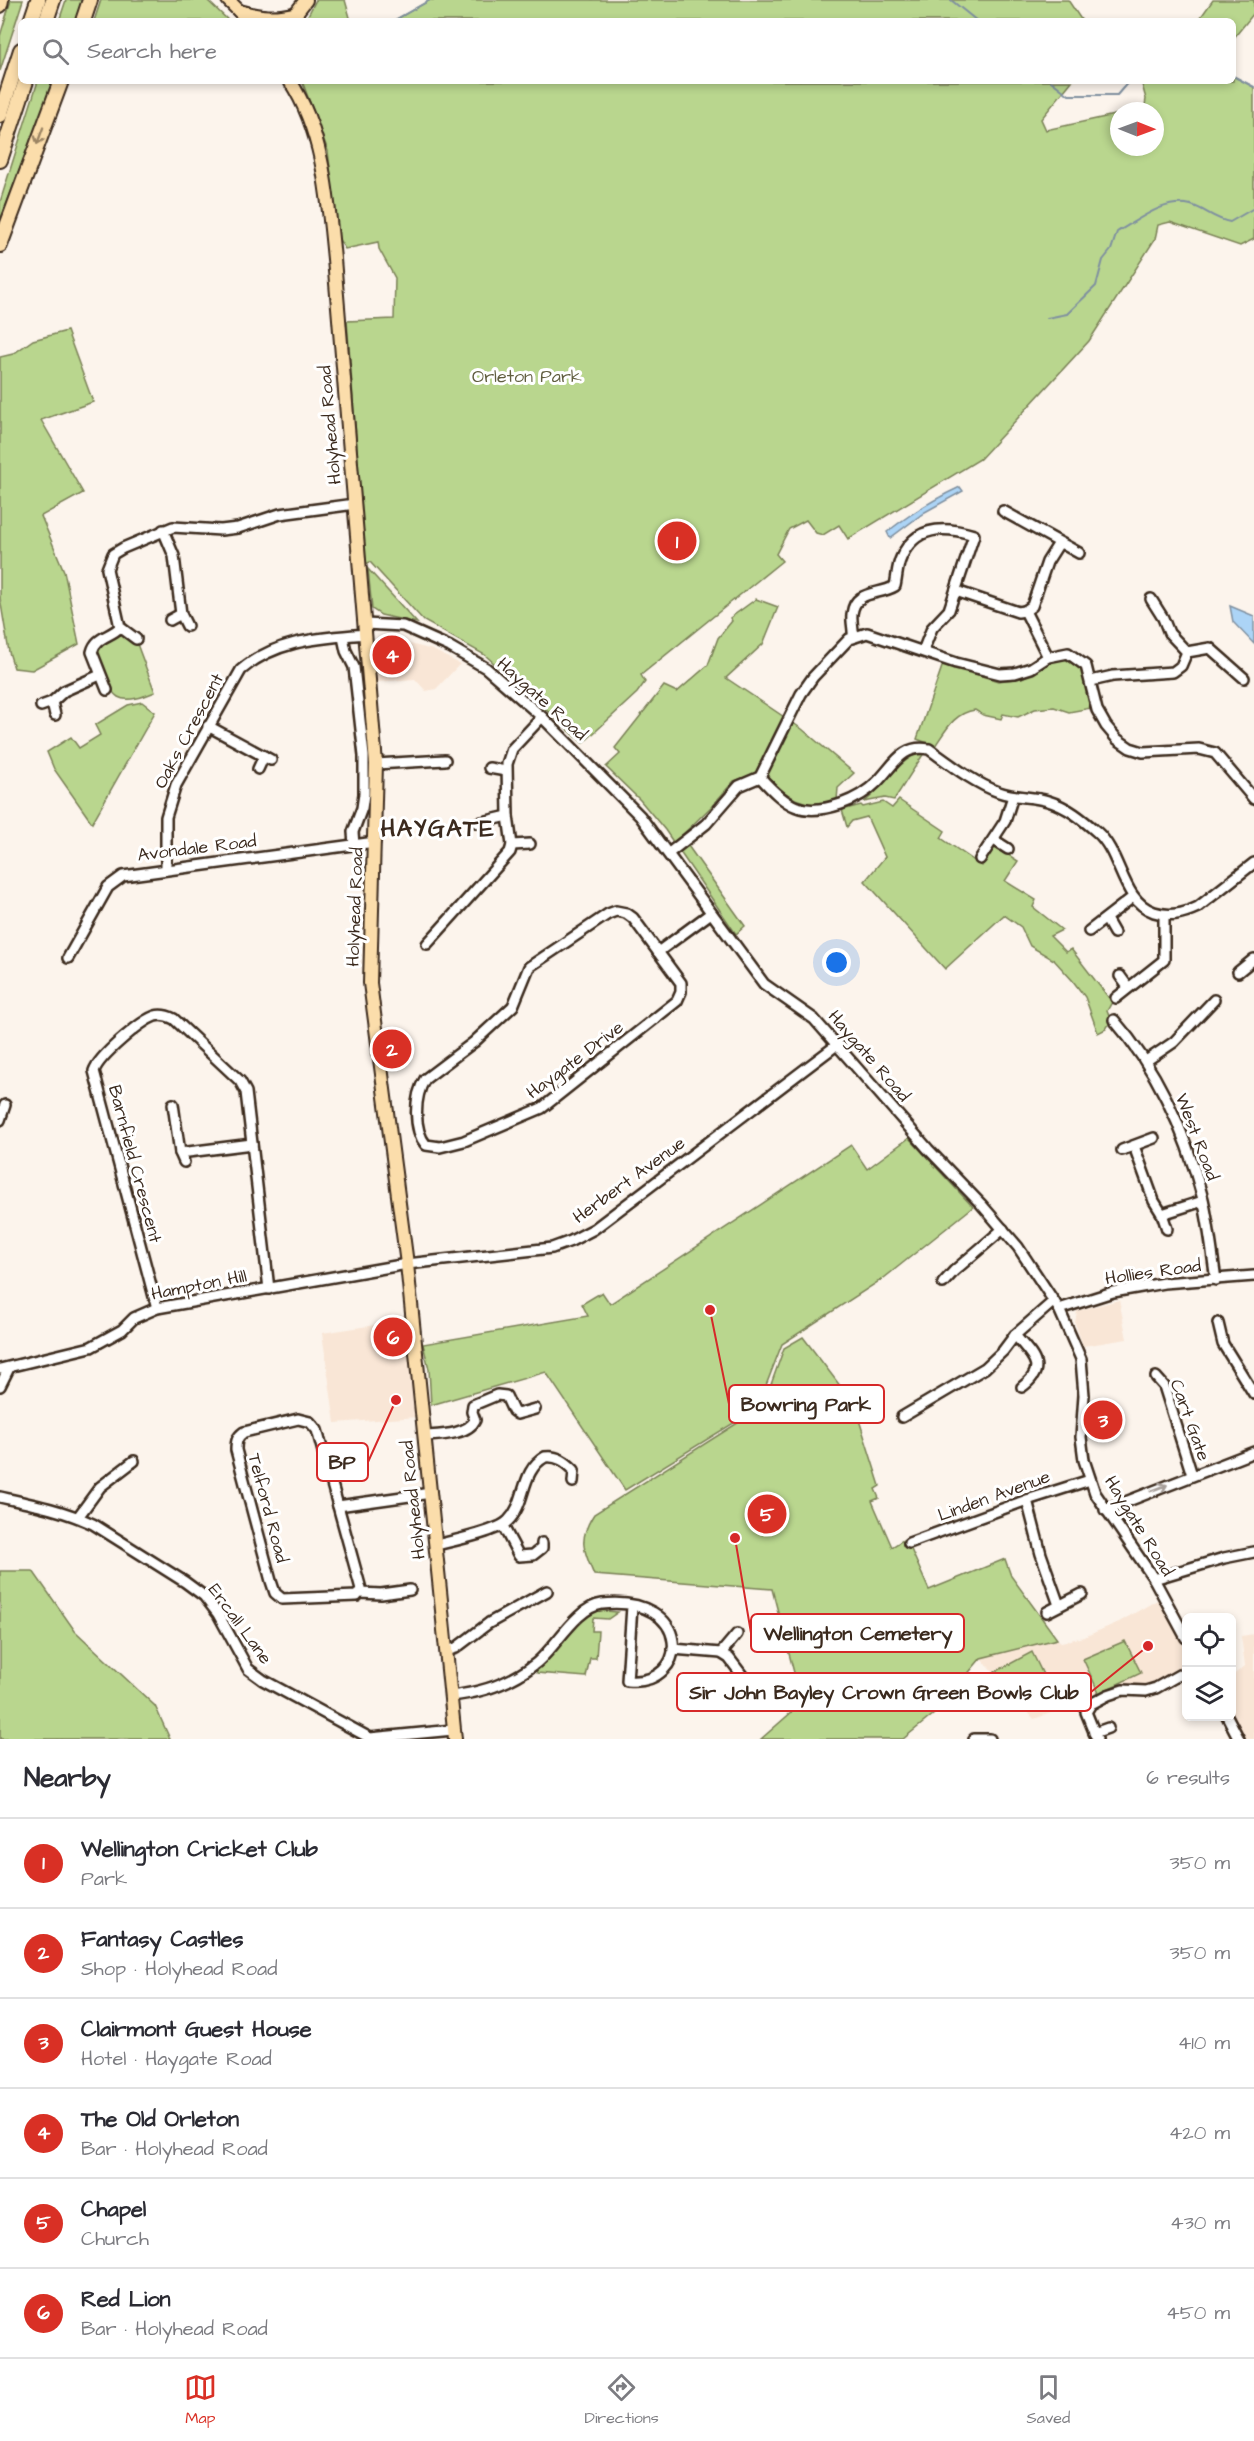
<!DOCTYPE html>
<meta charset="utf-8">
<style>
body{margin:0;font-family:"Architects Daughter",sans-serif;background:#f2f2f3;color:#2b2b33}
.controls{position:absolute;right:18px;bottom:18px;display:grid;overflow:hidden;border-radius:9px;box-shadow:0 3px 9px #0003}
.controls button{width:54px;height:54px;display:grid;place-items:center;padding:0;border:0;border-bottom:2px solid #e1e1e2;background:#fff;color:#2b2b33;font:30px sans-serif}
.compass{position:absolute;left:1110px;top:102px;width:54px;height:54px;border-radius:50%;background:#fff;box-shadow:0 3px 9px #0003;rotate:91deg}
.you{position:absolute;left:837px;top:963px;width:21px;height:21px;margin:-15px;border:4px solid #fff;border-radius:50%;background:#1a73e8;box-shadow:0 0 0 9px #1a73e833}
.badge{display:grid;place-items:center;width:39px;height:39px;border-radius:50%;background:#d93025;color:#fff;font-size:20px;font-weight:700}
.pin{position:absolute;translate:-50% -50%;border:3px solid #fff;box-shadow:0 2px 6px #0006}
.list{margin:0;padding:0;list-style:none}
h2{display:flex;justify-content:space-between;align-items:center;height:78px;margin:0;padding:0 24px;font-size:26px}
h2 small{font-size:20px;font-weight:400;color:#7c7c81}
.list li{display:grid;grid-template-columns:39px 1fr auto;gap:18px;align-items:center;box-sizing:border-box;height:90px;padding:0 24px;border-top:2px solid #e1e1e2}
.list b{display:block;font-size:22px;white-space:nowrap}
.list p{margin:0;font-size:20px;white-space:nowrap;color:#7c7c81}
.list em{font-size:20px;font-style:normal;color:#7c7c81}
.icon{flex:none;width:33px;height:33px;fill:none;stroke:currentColor;stroke-width:2;stroke-linecap:round;stroke-linejoin:round}
.map{position:relative;flex:none;width:1254px;height:1739px;overflow:hidden}
.search{position:absolute;background:#fff;box-shadow:0 3px 9px #0003;left:18px;right:18px;top:18px;height:66px;display:flex;align-items:center;gap:15px;box-sizing:border-box;padding:0 21px;border-radius:9px;color:#7c7c81;font-size:22px}
.sheet{height:618px;background:#fff}
nav{display:flex;justify-content:space-around;align-items:center;box-sizing:border-box;height:84px;border-top:2px solid #e1e1e2;background:#fff;font-size:16px;color:#7c7c81}
nav a{display:grid;justify-items:center;gap:3px}
nav .on{color:#d93025}
.map>svg:first-child{display:block}
.built{fill:#f9e6d6}
.green{fill:#b9d68e;stroke:#7a8056;stroke-width:1.5}
.water{fill:#acd4f6;stroke:#7f90a0;stroke-width:1.5}
.lines{fill:none;stroke-linecap:round;stroke-linejoin:round}
.stream{stroke:#7f90a0;stroke-width:2}
.minor-casing{stroke:#3b2a1e;stroke-width:14}
.major-casing{stroke:#3b2a1e;stroke-width:16}
.highway-casing{stroke:#3b2a1e;stroke-width:18}
.minor{stroke:#fff;stroke-width:9}
.major{stroke:#fbddab;stroke-width:12}
.highway{stroke:#fbddab;stroke-width:14}
.oneway{stroke:#9b8464}
.oneway2{stroke:#a79f9a}
.labels{text-anchor:middle;dominant-baseline:central;stroke-width:6;stroke-linejoin:round;paint-order:stroke}
.park-label{font-size:18px;fill:#615e40;stroke:#fff}
.street-label{font-size:18px;fill:#3b2a1e;stroke:#fff}
.district-label{font-size:24px;font-weight:bold;letter-spacing:1.5px;fill:#3b2a1e;stroke:#fff}
.leader{fill:none;stroke:#d62828;stroke-width:2}
.callout-dot{fill:#d62828;stroke:#fff;stroke-width:2}
.callout{fill:#fff;stroke:#d62828;stroke-width:2}
.callout-label{font-size:20px;text-anchor:middle;font-weight:bold;fill:#3b2a1e}
</style>
<div class="map">
<svg width="1254" height="1739" viewBox="0 0 1254 1739">
<rect width="100%" height="100%" fill="#fcf4ec"/>
<filter id="ink" filterUnits="userSpaceOnUse"><feTurbulence type="fractalNoise" baseFrequency=".0167" numOctaves="2"/><feDisplacementMap in="SourceGraphic" scale="12" xChannelSelector="R" yChannelSelector="G"/><feConvolveMatrix kernelMatrix="1 2 1 2 8 2 1 2 1" color-interpolation-filters="sRGB"/></filter>
<g filter="url(#ink)">
<!-- built -->
<g class="built">
<path d="M402 639 406 643 433 650 460 664 436 689 426 691 415 679 377 682 375 646 383 640Z"/>
<path d="M1119 1300 1127 1339 1083 1346 1075 1323 1077 1311Z"/>
<path d="M408 1320 418 1417 335 1423 322 1333Z"/>
<path d="M1159 1599 1185 1650 1184 1666 1155 1685 1141 1687 1089 1703 1073 1705 1034 1719 981 1658 1057 1639 1061 1642 1084 1637 1119 1622Z"/>
<path d="M1254 1634V1739H1243L1232 1715V1676L1245 1666 1241 1636Z"/>
</g>
<!-- green -->
<g class="green">
<path d="M11 0H23L0 71V36Z"/>
<path d="M66 0H83L75 21H59Z"/>
<path d="M101 0H207L229 21H94Z"/>
<path d="M316 0H345L351 21H305Z"/>
<path d="M430 0H1068L1082 21H393Z"/>
<path d="M1213 0H1254V13L1233 39V21H1198Z"/>
<path d="M1233 76 1254 87V239L1240 246 1170 222 1158 225 1155 239 1089 341 980 459 848 539 839 525 823 535 816 533 806 520 789 529 776 554 782 561 641 675 645 682 637 693 583 743 485 655 424 621 370 562 366 564 347 321 394 319 395 278 379 249 378 242 345 249 338 238 328 151 302 81H1072L1041 119 1046 130 1119 114V147H1155V111H1132L1145 105 1146 99 1141 81H1233Z"/>
<path d="M38 81H53L0 221V202Z"/>
<path d="M67 331 93 402 41 420 83 493 41 516 64 571 79 644 32 670 14 668 9 652 0 598V357L13 354 33 340Z"/>
<path d="M368 569 417 623 381 615 372 609Z"/>
<path d="M756 599 778 607 763 644 726 678 802 729 854 773 838 788 837 800 813 805 795 799 756 774 734 781 711 807 681 836 745 926 736 934 665 830 640 800 606 767 620 754 615 748 664 686 677 692 708 665 718 638 732 621 730 618Z"/>
<path d="M121 634 137 644 155 692C145 696 128 703 118 697 110 692 94 659 98 650 102 642 113 638 121 634Z"/>
<path d="M1056 659C1087 657 1085 684 1091 708L1069 712 1054 707 1035 709 1018 717 1003 714 1001 719 983 715 975 710C954 713 946 730 935 746L917 739 943 664 998 681 1022 678Z"/>
<path d="M142 702 155 712 92 823 54 769 47 752 71 737 79 748 100 735 95 725 128 705Z"/>
<path d="M924 753 894 800 885 798 864 802C883 789 901 754 924 753Z"/>
<path d="M899 800 945 831 941 838 982 866 992 850 996 847 1018 861 1005 881 1036 900 1033 907 1062 930 1050 936 1066 952 1071 949 1112 1002 1107 1011 1111 1021 1106 1029 1098 1033 1085 997 1073 981 1054 960 1030 946 1021 927 1004 915 945 969 865 881 885 857 867 817 852 821 847 827 842 810 861 805 863 807 883 802 892 808Z"/>
<path d="M909 1138 973 1207 884 1278 782 1344 758 1406 750 1413 625 1490 546 1372 431 1405 429 1369 423 1344 588 1316 582 1304 602 1292 610 1304 851 1145 867 1169Z"/>
<path d="M803 1337 854 1404 880 1486 875 1489 879 1498 872 1501 892 1547 906 1538 929 1590 1005 1559 1011 1576 1057 1639 981 1658 934 1714 903 1739H761L802 1703 772 1589 594 1575C583 1549 578 1539 594 1514L763 1407 784 1348Z"/>
<path d="M0 1571H33L75 1631 155 1706 170 1739H0Z"/>
<path d="M594 1610 618 1612 608 1619 593 1618 592 1631H598L596 1658H590L586 1677 537 1673 536 1669C549 1655 578 1616 594 1610Z"/>
<path d="M1125 1641 1141 1673 1099 1693 1083 1659Z"/>
<path d="M1032 1652 1051 1691 1024 1707 995 1672Z"/>
</g>
<!-- water -->
<g class="water">
<path d="M960 487 963 491 925 512 890 538 887 532C910 514 934 499 960 487Z"/>
<path d="M1230 606 1254 616V644L1233 622Z"/>
</g>
<g class="lines">
<!-- stream -->
<g class="stream">
<path d="M951 0 977 21"/>
<path d="M393 21 430 0"/>
<path d="M1233 76 1254 87"/>
<path d="M1051 81 1069 95H1117L1129 81"/>
<path d="M1047 318 1067 314 1096 286 1103 260 1111 250 1117 232C1140 219 1165 198 1191 205 1205 209 1214 219 1230 222L1254 208"/>
</g>
<defs>
<g id="minor">
<path d="M1003 511 1079 553"/>
<path d="M163 530 174 556 181 614 187 626"/>
<path d="M956 591 1018 612 1025 611"/>
<path d="M1151 599 1163 618 1169 633 1187 652 1210 648 1244 678"/>
<path d="M1025 611 1032 606 1047 562 1059 543"/>
<path d="M1025 611 1048 657"/>
<path d="M170 620 181 614"/>
<path d="M365 624 403 626 450 647 486 668 542 717 640 816 764 984 814 1019 928 1149 981 1204 1018 1247 1059 1309 1081 1359 1084 1395 1081 1437 1084 1460 1095 1493 1154 1579 1186 1638"/>
<path d="M120 627 136 639"/>
<path d="M343 637 346 651 354 667 364 756V794L362 808 353 832 354 845"/>
<path d="M853 638C854 630 851 622 852 614 855 589 879 596 895 586 897 578 897 566 901 558 915 525 945 526 974 535L949 610 932 628 923 651"/>
<path d="M1091 681 1113 676 1173 672 1181 666 1187 652"/>
<path d="M107 690 92 652C96 636 111 637 120 627L107 569 113 554 123 548 173 527 221 530 238 528 280 514 355 504"/>
<path d="M52 702 55 715"/>
<path d="M41 706 52 702 64 691 100 675"/>
<path d="M208 726 271 760"/>
<path d="M376 764 445 760"/>
<path d="M489 768 506 771"/>
<path d="M258 769 264 756"/>
<path d="M760 777C787 807 802 817 841 804 855 799 867 792 877 782 894 765 902 744 929 749 950 764 974 783 999 792 1015 798 1032 796 1048 801 1068 807 1082 819 1097 832 1122 854 1121 901 1154 912 1170 917 1183 914 1198 907L1254 863"/>
<path d="M478 823 508 816"/>
<path d="M994 840 1008 849"/>
<path d="M512 845 530 844"/>
<path d="M669 853 706 824 739 786 760 777 801 694 813 677 849 639 867 633 956 663 1000 674 1015 673 1031 668 1048 657 1068 653 1086 666 1097 710 1106 726 1117 739 1130 748 1143 752 1199 749 1215 753 1254 799"/>
<path d="M980 859 1005 821 1013 796"/>
<path d="M166 868V817L176 785 241 670C277 639 322 638 366 634"/>
<path d="M616 911 626 913 633 918 681 983V992L677 1001 542 1108 464 1141 440 1147 426 1145C413 1129 414 1096 425 1079L474 1042 513 1006 529 967 608 914Z"/>
<path d="M1106 919 1114 933"/>
<path d="M1089 931 1133 897"/>
<path d="M427 944 510 852 512 845 508 816 507 764 512 749 542 717"/>
<path d="M658 952 711 913"/>
<path d="M68 958 108 887 123 876 375 842"/>
<path d="M1238 972 1254 959"/>
<path d="M1120 976 1128 987"/>
<path d="M1116 998 1164 960V915"/>
<path d="M1114 1020C1158 1070 1186 1134 1203 1199 1209 1225 1212 1253 1216 1280"/>
<path d="M1146 1061 1174 1042 1214 1000"/>
<path d="M173 1104 180 1153 184 1162"/>
<path d="M0 1120 5 1105"/>
<path d="M1134 1146 1154 1201 1162 1214 1203 1201"/>
<path d="M1122 1150 1154 1138"/>
<path d="M180 1153 252 1144"/>
<path d="M1162 1214 1167 1229"/>
<path d="M943 1283 954 1271 1003 1229"/>
<path d="M157 1308 94 1071C99 1056 141 1021 155 1016 162 1014 168 1016 174 1019L240 1081 246 1092 269 1289"/>
<path d="M1059 1309 1113 1292 1164 1283 1254 1276"/>
<path d="M1218 1323 1223 1344 1254 1394"/>
<path d="M1015 1335C1031 1355 1049 1367 1022 1387"/>
<path d="M0 1369 91 1347 122 1330 134 1318 157 1308 407 1264 552 1248 571 1241 594 1229 838 1044"/>
<path d="M1156 1377 1164 1386 1192 1475"/>
<path d="M0 1386 9 1368"/>
<path d="M902 1417 985 1368 1003 1351 1015 1335 1054 1301"/>
<path d="M298 1419 310 1422 317 1430 361 1589 357 1596 282 1599 275 1593 271 1581 236 1450C236 1441 237 1437 244 1432Z"/>
<path d="M425 1436C439 1435 468 1435 475 1420L472 1412 473 1405 497 1395 506 1396 513 1411 517 1414 535 1409"/>
<path d="M0 1497C32 1504 63 1510 93 1524L185 1582 204 1596 218 1614 248 1669 263 1680 370 1738 453 1730"/>
<path d="M1027 1500 1041 1554 1059 1605"/>
<path d="M338 1506 431 1493"/>
<path d="M1105 1510 1254 1452"/>
<path d="M78 1517 100 1487 134 1461"/>
<path d="M503 1526 519 1556 533 1555 542 1548V1543"/>
<path d="M909 1543 1027 1500 1090 1480"/>
<path d="M436 1545C452 1541 497 1532 508 1521 527 1503 520 1471 545 1457 557 1455 566 1462 574 1470L573 1482"/>
<path d="M1154 1579 1224 1558 1254 1552"/>
<path d="M360 1593 381 1594 410 1590"/>
<path d="M1047 1612 1082 1594"/>
<path d="M673 1649 721 1653 729 1658 758 1696"/>
<path d="M446 1651 456 1648 489 1623 547 1591"/>
<path d="M721 1653 737 1634"/>
<path d="M450 1696C480 1693 511 1683 535 1664 555 1649 576 1607 602 1604 693 1594 692 1687 627 1681L632 1606"/>
<path d="M1227 1716 1239 1739"/>
<path d="M1094 1733 1108 1728"/>
<path d="M974 1739H990"/>
<path d="M1097 1739 1086 1712 1091 1704 1108 1695 1123 1690 1146 1691 1156 1688 1186 1671"/>
</g>
<g id="major">
<path d="M228 0 244 16"/>
<path d="M239 11C261 17 275 19 297 13"/>
<path d="M292 18 306 0"/>
<path d="M290 81C324 133 328 200 334 259L376 764 370 983 407 1264 455 1739"/>
</g>
<g id="highway">
<path d="M0 5 1 0"/>
<path d="M31 21 38 0"/>
<path d="M46 21 53 0"/>
<path d="M83 21 90 0"/>
<path d="M0 115 21 50"/>
<path d="M0 160 26 81"/>
<path d="M0 245 61 81"/>
</g>
</defs>
<!-- minor casing -->
<use href="#minor" class="minor-casing"/>
<!-- major casing -->
<use href="#major" class="major-casing"/>
<!-- highway casing -->
<use href="#highway" class="highway-casing"/>
<!-- minor -->
<use href="#minor" class="minor"/>
<!-- major -->
<use href="#major" class="major"/>
<!-- highway -->
<use href="#highway" class="highway"/>
</g>
<!-- one-way arrows -->
<defs><path id="oneway-shaft" d="M-6 0H5M1.5-3L5.5 0L1.5 3" fill="none" stroke-width="1.6" stroke-linecap="round" stroke-linejoin="round" transform="scale(1.5)"/></defs>
<use class="oneway" href="#oneway-shaft" transform="translate(40 136) rotate(110)"/>
<use class="oneway2" href="#oneway-shaft" transform="translate(1159 1488) rotate(-21)"/>
</g>
<g class="labels">
<!-- park labels -->
<g class="park-label">
<text x="527" y="376">Orleton Park</text>
</g>
<!-- street labels -->
<g class="street-label">
<text transform="translate(330 425) rotate(-95)">Holyhead Road</text>
<text transform="translate(542 699) rotate(42)">Haygate Road</text>
<text transform="translate(189 731) rotate(-62)">Oaks Crescent</text>
<text transform="translate(197 848) rotate(-7)">Avondale Road</text>
<text transform="translate(355 907) rotate(-88)">Holyhead Road</text>
<text transform="translate(869 1056) rotate(49)">Haygate Road</text>
<text transform="translate(575 1060) rotate(-37)">Haygate Drive</text>
<text transform="translate(1197 1137) rotate(69)">West Road</text>
<text transform="translate(135 1164) rotate(75)">Barnfield Crescent</text>
<text transform="translate(629 1180) rotate(-36)">Herbert Avenue</text>
<text transform="translate(1153 1272) rotate(-8)">Hollies Road</text>
<text transform="translate(199 1285) rotate(-11)">Hampton Hill</text>
<text transform="translate(1190 1420) rotate(70)">Cart Gate</text>
<text transform="translate(994 1496) rotate(-20)">Linden Avenue</text>
<text transform="translate(413 1500) rotate(-96)">Holyhead Road</text>
<text transform="translate(268 1508) rotate(75)">Telford Road</text>
<text transform="translate(1139 1526) rotate(58)">Haygate Road</text>
<text transform="translate(240 1624) rotate(54)">Ercall Lane</text>
</g>
<!-- district labels -->
<g class="district-label">
<text x="438" y="829">HAYGATE</text>
</g>
</g>
<!-- callouts -->
<path class="leader" d="M710 1310L729 1404M396 1400L368 1462M735 1538L751 1633M1148 1646L1091 1692"/>
<g class="callout-dot">
<circle cx="710" cy="1310" r="6"/>
<circle cx="396" cy="1400" r="6"/>
<circle cx="735" cy="1538" r="6"/>
<circle cx="1148" cy="1646" r="6"/>
</g>
<g class="callout">
<rect x="729" y="1385" width="155" height="38" rx="6"/>
<rect x="317" y="1443" width="51" height="38" rx="6"/>
<rect x="751" y="1614" width="213" height="38" rx="6"/>
<rect x="677" y="1673" width="414" height="38" rx="6"/>
</g>
<g class="callout-label">
<text x="806" y="1411">Bowring Park</text>
<text x="342" y="1469">BP</text>
<text x="858" y="1640">Wellington Cemetery</text>
<text x="884" y="1699">Sir John Bayley Crown Green Bowls Club</text>
</g>
</svg>
<div class="controls">
<button><svg class="icon" aria-label="locate" viewBox="0 0 24 24"><circle cx="12" cy="12" r="6"/><path d="M12 2v4M12 18v4M2 12h4M18 12h4"/></svg></button>
<button><svg class="icon" aria-label="layers" viewBox="0 0 24 24"><path d="M12 4l9 5-9 5-9-5zM3 14l9 5 9-5"/></svg></button>
</div>
<svg class="compass" viewBox="-18 -18 36 36"><path d="M0-13l5 13h-10z" fill="#e53935"/><path d="M0 13l5-13h-10z" fill="#7c7c81"/></svg>
<div class="you"></div>
<div class="pin badge" style="left:677px;top:541px">1</div>
<div class="pin badge" style="left:392px;top:1049px">2</div>
<div class="pin badge" style="left:1103px;top:1420px">3</div>
<div class="pin badge" style="left:392px;top:655px">4</div>
<div class="pin badge" style="left:767px;top:1514px">5</div>
<div class="pin badge" style="left:393px;top:1337px">6</div>
<div class="search"><svg class="icon" aria-label="search" viewBox="0 0 24 24"><circle cx="10" cy="10" r="6"/><path d="M15 15l6 6"/></svg>Search here</div>
</div>
<section class="sheet">
<h2>Nearby<small>6 results</small></h2>
<ul class="list">
<li><span class="badge">1</span><div><b>Wellington Cricket Club</b><p>Park</p></div><em>350 m</em></li>
<li><span class="badge">2</span><div><b>Fantasy Castles</b><p>Shop · Holyhead Road</p></div><em>350 m</em></li>
<li><span class="badge">3</span><div><b>Clairmont Guest House</b><p>Hotel · Haygate Road</p></div><em>410 m</em></li>
<li><span class="badge">4</span><div><b>The Old Orleton</b><p>Bar · Holyhead Road</p></div><em>420 m</em></li>
<li><span class="badge">5</span><div><b>Chapel</b><p>Church</p></div><em>430 m</em></li>
<li><span class="badge">6</span><div><b>Red Lion</b><p>Bar · Holyhead Road</p></div><em>450 m</em></li>
</ul>
</section>
<nav>
<a class="on"><svg class="icon" aria-label="map" viewBox="0 0 24 24"><path d="M3 6l6-2 6 2 6-2v14l-6 2-6-2-6 2zM9 4v14M15 6v14"/></svg>Map</a>
<a><svg class="icon" aria-label="directions" viewBox="0 0 24 24"><path d="M12 3l9 9-9 9-9-9zM9 14v-3h6M13 9l2 2-2 2"/></svg>Directions</a>
<a><svg class="icon" aria-label="saved" viewBox="0 0 24 24"><path d="M7 4h10v16l-5-4-5 4z"/></svg>Saved</a>
</nav>
